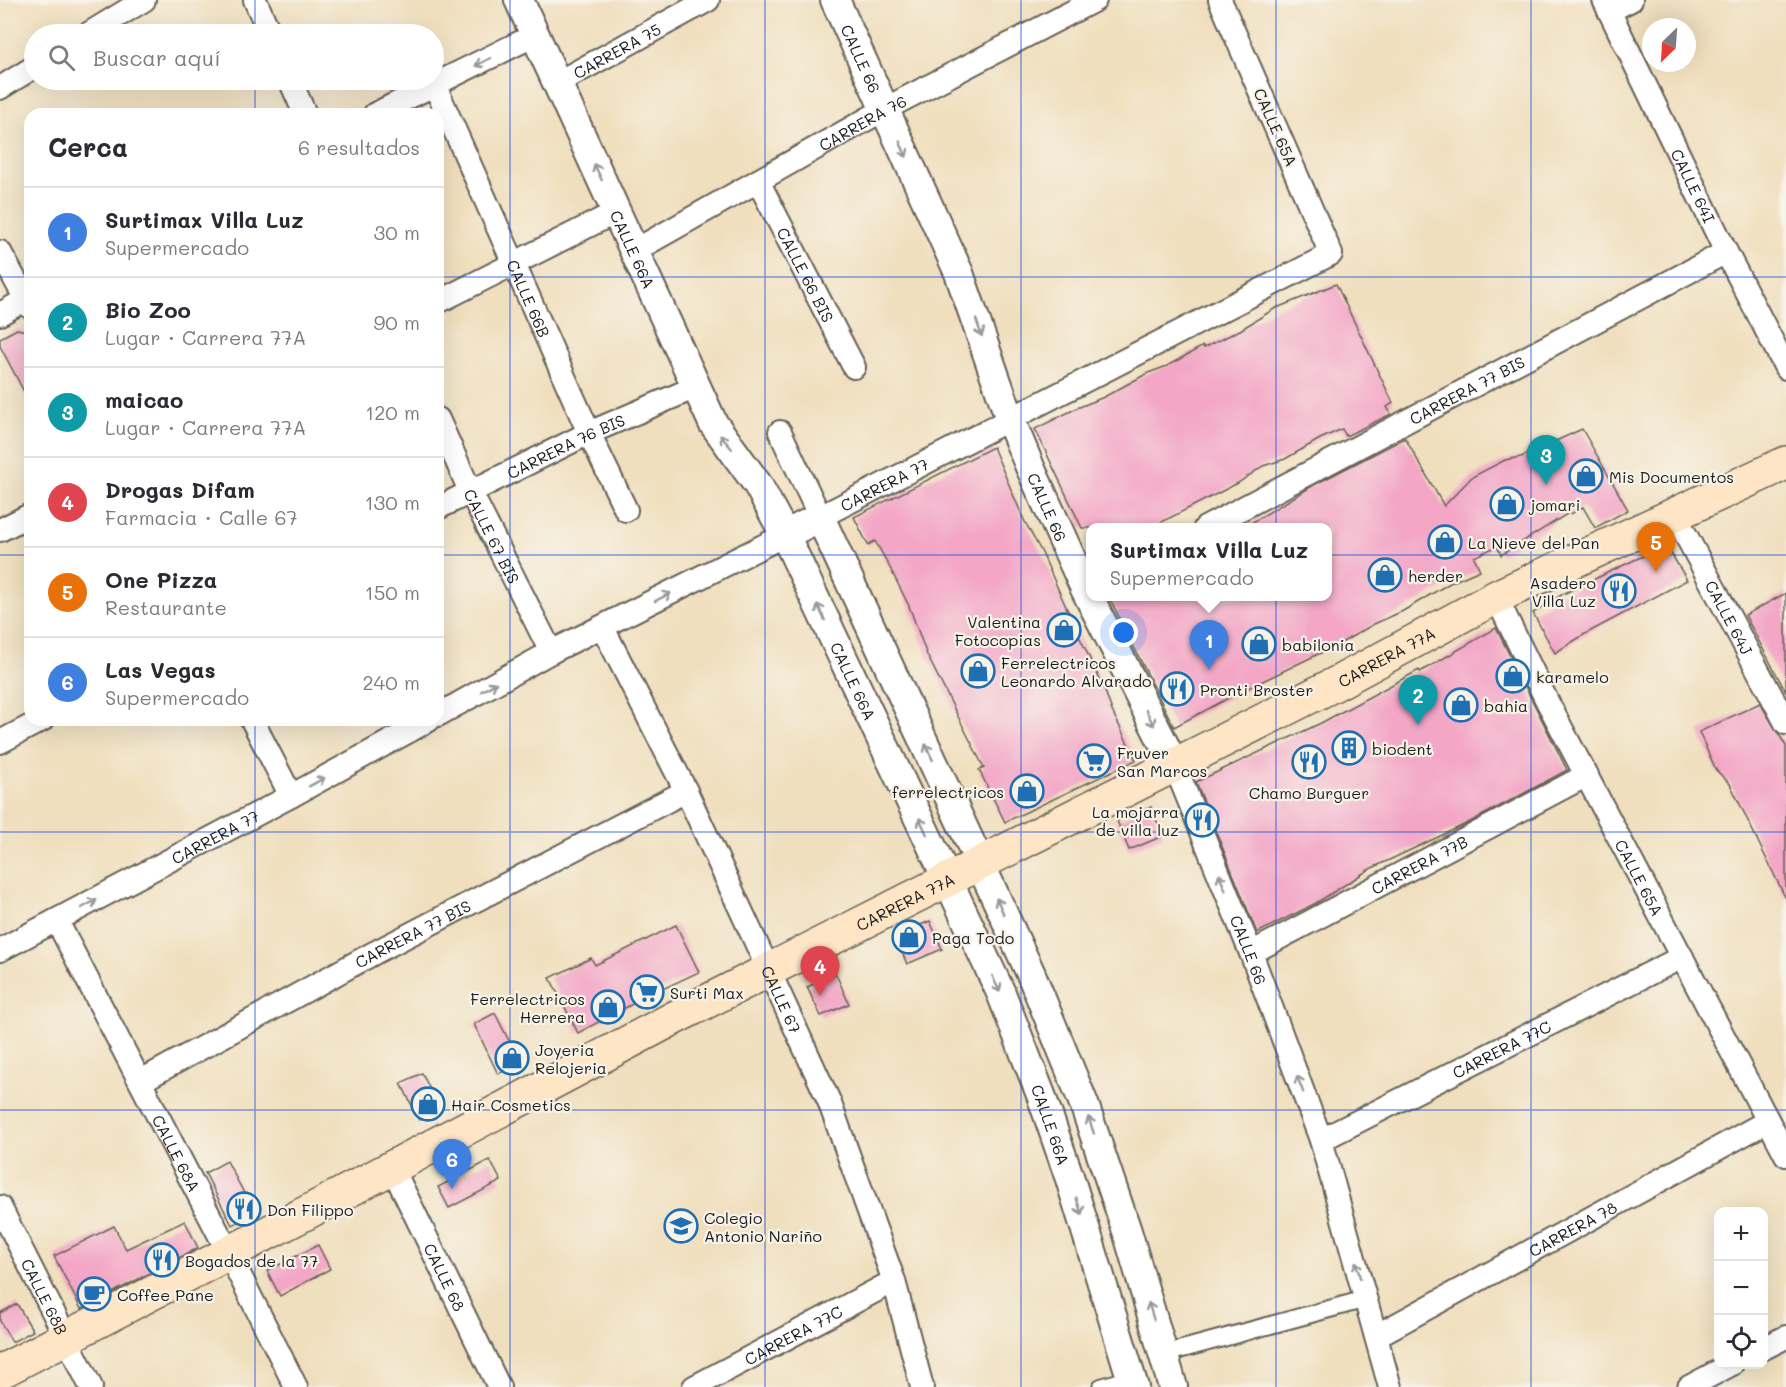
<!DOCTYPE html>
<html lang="es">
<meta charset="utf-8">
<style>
body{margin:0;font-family:Mali,sans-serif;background:#f2f2f3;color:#2b2b33}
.controls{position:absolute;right:18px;bottom:18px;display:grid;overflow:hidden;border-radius:12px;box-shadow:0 6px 24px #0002}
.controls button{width:54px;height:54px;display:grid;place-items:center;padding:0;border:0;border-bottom:2px solid #e1e1e2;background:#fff;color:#2b2b33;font:30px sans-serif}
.compass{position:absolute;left:1642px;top:18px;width:54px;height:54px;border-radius:50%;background:#fff;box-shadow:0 6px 24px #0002;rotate:205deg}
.you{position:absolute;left:1124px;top:633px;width:21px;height:21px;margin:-15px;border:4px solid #fff;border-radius:50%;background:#1a73e8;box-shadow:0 0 0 9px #1a73e833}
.badge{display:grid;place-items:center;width:39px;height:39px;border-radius:50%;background:#ea580c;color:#fff;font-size:20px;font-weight:700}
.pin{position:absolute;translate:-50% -50px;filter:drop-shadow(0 2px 3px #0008)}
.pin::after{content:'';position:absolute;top:32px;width:21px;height:18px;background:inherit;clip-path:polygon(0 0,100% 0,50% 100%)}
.popup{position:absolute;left:1086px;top:523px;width:246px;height:78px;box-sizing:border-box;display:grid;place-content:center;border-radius:12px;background:#fff;filter:drop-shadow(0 2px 4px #0005);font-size:20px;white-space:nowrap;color:#7c7c81}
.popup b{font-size:22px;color:#2b2b33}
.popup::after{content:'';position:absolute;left:50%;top:100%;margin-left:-12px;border:12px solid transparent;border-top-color:#fff}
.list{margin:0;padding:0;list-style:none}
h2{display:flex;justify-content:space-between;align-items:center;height:78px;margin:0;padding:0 24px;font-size:26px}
h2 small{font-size:20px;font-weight:400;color:#7c7c81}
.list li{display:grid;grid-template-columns:39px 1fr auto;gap:18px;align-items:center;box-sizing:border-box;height:90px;padding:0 24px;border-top:2px solid #e1e1e2}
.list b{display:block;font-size:22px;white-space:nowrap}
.list p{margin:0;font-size:20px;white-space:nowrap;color:#7c7c81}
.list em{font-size:20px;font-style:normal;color:#7c7c81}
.icon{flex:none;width:33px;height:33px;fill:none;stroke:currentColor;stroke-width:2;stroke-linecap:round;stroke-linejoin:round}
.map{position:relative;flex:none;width:1786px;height:1387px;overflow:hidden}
.search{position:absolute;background:#fff;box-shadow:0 6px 24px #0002;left:24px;top:24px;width:420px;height:66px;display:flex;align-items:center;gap:15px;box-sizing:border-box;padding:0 21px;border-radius:33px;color:#7c7c81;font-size:22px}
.panel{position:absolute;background:#fff;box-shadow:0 6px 24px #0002;left:24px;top:108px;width:420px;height:618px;border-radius:18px}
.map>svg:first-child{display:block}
.building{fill:#f3a6c6}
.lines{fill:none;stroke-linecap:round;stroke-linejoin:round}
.pedestrian-casing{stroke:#666055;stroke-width:20}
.minor-casing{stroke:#666055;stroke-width:26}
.tertiary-casing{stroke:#666055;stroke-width:32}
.secondary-casing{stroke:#666055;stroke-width:36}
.pedestrian{stroke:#fff;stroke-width:16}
.minor{stroke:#fff;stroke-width:22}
.tertiary{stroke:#fff;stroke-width:28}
.secondary{stroke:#fde5c5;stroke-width:33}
.oneway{stroke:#999}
.grid{fill:none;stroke:#1d4ed8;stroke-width:1.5;stroke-opacity:0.55}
.labels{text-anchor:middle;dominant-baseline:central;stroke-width:4.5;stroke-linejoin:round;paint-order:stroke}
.street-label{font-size:16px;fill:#1c1c1c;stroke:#f7f3e8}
.poi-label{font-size:16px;fill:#1c1c1c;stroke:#f7f3e8;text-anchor:start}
</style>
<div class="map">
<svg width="1786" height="1387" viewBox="0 0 1786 1387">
<rect width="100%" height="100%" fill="#f7f3e8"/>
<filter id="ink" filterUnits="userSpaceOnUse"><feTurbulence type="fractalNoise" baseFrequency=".0167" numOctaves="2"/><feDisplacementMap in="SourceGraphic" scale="12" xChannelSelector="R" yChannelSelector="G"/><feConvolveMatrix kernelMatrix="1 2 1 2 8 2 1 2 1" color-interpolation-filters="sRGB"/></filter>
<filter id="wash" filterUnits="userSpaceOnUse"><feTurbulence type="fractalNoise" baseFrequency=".008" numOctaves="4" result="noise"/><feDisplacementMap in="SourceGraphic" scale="24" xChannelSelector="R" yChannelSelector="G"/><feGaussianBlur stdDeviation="1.35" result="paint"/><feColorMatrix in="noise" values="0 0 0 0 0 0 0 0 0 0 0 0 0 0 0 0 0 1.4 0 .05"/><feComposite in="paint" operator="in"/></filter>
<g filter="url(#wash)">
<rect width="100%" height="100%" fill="#f0dfbe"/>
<g id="blocks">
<!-- building -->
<g class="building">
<path d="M1336 284 1393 403 1387 407 1391 414 1346 436 1342 429 1320 439 1285 459 1263 466 1238 483 1150 528H1082L1035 429 1077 408 1104 397 1148 373 1167 366 1203 346 1204 348 1240 330 1274 309Z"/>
<path d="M17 329 26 331 30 338V403L0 346V338Z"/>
<path d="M1582 429 1628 510 1595 528 1583 507 1571 514 1570 512 1501 555 1497 546 1474 557 1480 570 1450 583 1403 611 1374 624 1341 643 1240 692 1174 727 1109 597H1328V528H1243L1314 485 1405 438 1444 506 1472 477 1505 460 1521 457Z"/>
<path d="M993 447 1024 520 1042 553 1079 636 1104 688 1112 711 1136 760 1005 822 979 770 984 768 927 655 909 606 888 564 875 541 868 545 854 517Z"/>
<path d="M1666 545 1687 580 1585 634 1555 653 1533 613 1563 594Z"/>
<path d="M1786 593V692L1745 615Z"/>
<path d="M1496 628 1567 770 1470 822 1370 869 1316 903 1257 933 1196 782 1321 723 1419 670 1420 672Z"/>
<path d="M1760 703 1786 746V899L1730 784 1716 770 1699 732Z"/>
<path d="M1151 807 1163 836 1129 850 1117 821Z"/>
<path d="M930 921 942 949 907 964 895 936Z"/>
<path d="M676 925 699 972 658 991 660 995 640 1005 638 1001 578 1033 550 978 591 958 595 965Z"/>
<path d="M836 974 849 1004 821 1016 807 987Z"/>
<path d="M495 1013 520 1063 498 1074 474 1024Z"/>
<path d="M422 1073 440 1110 419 1120 401 1083Z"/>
<path d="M490 1160 501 1181 449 1208 438 1187Z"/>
<path d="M227 1161 255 1214 232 1225 205 1173Z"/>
<path d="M185 1221 198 1248 81 1309 54 1256 114 1226 126 1249Z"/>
<path d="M318 1245 330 1269 280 1296 267 1271Z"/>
<path d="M17 1304 33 1331 12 1342 0 1321V1313Z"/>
</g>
</g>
</g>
<g filter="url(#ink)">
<use href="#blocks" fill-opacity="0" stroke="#666055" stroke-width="1.5"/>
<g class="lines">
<defs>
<g id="pedestrian">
<path d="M1164 1354 1366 1299"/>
<path d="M1101 1387 1132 1378"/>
</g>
<g id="minor">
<path d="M255 0 270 34"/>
<path id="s1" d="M1604 0 1726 252 1786 368"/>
<path d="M1609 11 1631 0"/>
<path d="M88 34 144 0"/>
<path d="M290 80 305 114"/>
<path id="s2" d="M557 83 708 0"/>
<path id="s3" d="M435 86 589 433 626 510"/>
<path d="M0 88 34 67"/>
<path d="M375 114 535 35"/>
<path id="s4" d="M758 181 854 367"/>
<path id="s5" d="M634 251 885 109 1095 0"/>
<path d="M0 252 30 307"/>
<path d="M438 302 616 212"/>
<path d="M0 314 30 297"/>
<path id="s6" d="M438 419 470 491 551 652"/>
<path id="s7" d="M780 432 820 517 1331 254 1220 0"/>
<path id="s8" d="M438 508 589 433 696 387"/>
<path id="s9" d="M1674 513 1786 723"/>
<path id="s10" d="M1205 528 1726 252"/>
<path d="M0 530 30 515"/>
<path id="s11" d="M1496 597 1547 701 1786 1155"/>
<path id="s12" d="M603 628 686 791 829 1101 894 1281 922 1387"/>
<path d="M438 715 551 652 785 535"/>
<path d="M252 720 291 796"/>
<path d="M0 742 42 720"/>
<path id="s13" d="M1175 766 1251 953 1321 1140 1390 1387"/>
<path id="s14" d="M57 921 223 1242 296 1387"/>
<path id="s15" d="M0 950 291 796 429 720"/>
<path id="s16" d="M1251 953 1587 775"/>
<path id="s17" d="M141 1081 374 953 686 791"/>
<path id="s18" d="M1321 1140 1682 957"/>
<path id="s19" d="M392 1167 499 1387"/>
<path id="s20" d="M0 1207 91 1387"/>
<path id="s21" d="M1376 1336 1768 1121"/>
<path d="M1764 1348 1786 1337"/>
<path id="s22" d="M694 1387 894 1281"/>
<path d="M1689 1387 1732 1364"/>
</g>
<g id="tertiary">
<path id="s23" d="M519 0 713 423 758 485 785 535 1001 993 1041 1095 1070 1179 1134 1387"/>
<path id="s24" d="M835 0 959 273 1010 419 1030 467 1086 591 1175 766"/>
<path d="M785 535 820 517 1031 974 1084 1104 1127 1231 1173 1387"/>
</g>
<g id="secondary">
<path id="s25" d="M0 1372 306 1213 676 1017 1337 683 1496 597 1786 463"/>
</g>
</defs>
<!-- pedestrian casing -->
<use href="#pedestrian" class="pedestrian-casing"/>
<!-- minor casing -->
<use href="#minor" class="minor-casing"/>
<!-- tertiary casing -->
<use href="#tertiary" class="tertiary-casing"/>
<!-- secondary casing -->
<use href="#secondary" class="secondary-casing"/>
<!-- pedestrian -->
<use href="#pedestrian" class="pedestrian"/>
<!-- minor -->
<use href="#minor" class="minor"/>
<!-- tertiary -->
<use href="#tertiary" class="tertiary"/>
<!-- secondary -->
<use href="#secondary" class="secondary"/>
</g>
<!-- one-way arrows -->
<defs><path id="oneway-shaft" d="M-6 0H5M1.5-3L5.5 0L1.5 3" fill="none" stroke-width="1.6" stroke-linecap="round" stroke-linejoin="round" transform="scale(1.5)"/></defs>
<g class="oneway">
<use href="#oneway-shaft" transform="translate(483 62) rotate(153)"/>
<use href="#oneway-shaft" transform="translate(903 149) rotate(66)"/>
<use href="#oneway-shaft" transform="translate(598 172) rotate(-115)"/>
<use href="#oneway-shaft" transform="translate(979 328) rotate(71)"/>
<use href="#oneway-shaft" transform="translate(726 442) rotate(-131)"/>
<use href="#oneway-shaft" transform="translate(663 597) rotate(-27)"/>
<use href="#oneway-shaft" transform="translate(821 612) rotate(-115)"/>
<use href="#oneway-shaft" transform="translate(489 687) rotate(-29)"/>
<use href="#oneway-shaft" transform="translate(1150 718) rotate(63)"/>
<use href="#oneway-shaft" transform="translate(929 752) rotate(-115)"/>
<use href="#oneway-shaft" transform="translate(317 782) rotate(-29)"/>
<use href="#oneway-shaft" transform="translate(923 826) rotate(-115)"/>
<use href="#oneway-shaft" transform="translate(1222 882) rotate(-112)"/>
<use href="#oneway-shaft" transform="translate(89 904) rotate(-28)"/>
<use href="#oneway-shaft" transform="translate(1000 906) rotate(-114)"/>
<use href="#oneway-shaft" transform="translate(996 984) rotate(65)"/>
<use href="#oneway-shaft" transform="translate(1300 1084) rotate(-111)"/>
<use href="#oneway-shaft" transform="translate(1091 1125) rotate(-109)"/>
<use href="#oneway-shaft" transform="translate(1079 1206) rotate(72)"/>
<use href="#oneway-shaft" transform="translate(1358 1270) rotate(-105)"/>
<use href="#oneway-shaft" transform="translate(1151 1311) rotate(-107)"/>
</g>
</g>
<!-- grid -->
<path class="grid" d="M255 0V34M510 0V1387M765 0V1387M1021 0V1387M1276 0V1387M1531 0V1387M255 80V114M0 277H30M438 277H1786M0 555H30M438 555H1786M255 720V1387M0 832H1786M0 1110H1786"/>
<!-- icons -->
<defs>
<symbol id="shop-ring" viewBox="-11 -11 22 22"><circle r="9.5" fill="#f7f3e8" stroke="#1f6fb2" stroke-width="1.5"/><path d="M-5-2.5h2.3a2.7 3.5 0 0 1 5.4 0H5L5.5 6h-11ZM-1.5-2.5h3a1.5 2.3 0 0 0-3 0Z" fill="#1f6fb2"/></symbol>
<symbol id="restaurant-ring" viewBox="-11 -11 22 22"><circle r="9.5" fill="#f7f3e8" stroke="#1f6fb2" stroke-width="1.5"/><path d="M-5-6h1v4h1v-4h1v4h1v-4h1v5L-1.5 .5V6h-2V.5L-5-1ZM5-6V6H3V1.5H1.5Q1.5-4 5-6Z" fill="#1f6fb2"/></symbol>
<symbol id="building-ring" viewBox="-11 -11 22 22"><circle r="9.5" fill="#f7f3e8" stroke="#1f6fb2" stroke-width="1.5"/><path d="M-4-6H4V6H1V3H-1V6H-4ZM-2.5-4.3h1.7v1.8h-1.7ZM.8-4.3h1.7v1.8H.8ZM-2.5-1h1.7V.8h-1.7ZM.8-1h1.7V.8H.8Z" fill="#1f6fb2"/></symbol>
<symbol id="supermarket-ring" viewBox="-11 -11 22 22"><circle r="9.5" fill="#f7f3e8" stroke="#1f6fb2" stroke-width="1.5"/><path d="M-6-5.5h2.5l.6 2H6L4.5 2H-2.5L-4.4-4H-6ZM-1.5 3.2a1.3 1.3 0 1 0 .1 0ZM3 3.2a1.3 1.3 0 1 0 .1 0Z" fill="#1f6fb2"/></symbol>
<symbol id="school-ring" viewBox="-11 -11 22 22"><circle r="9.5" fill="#f7f3e8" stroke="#1f6fb2" stroke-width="1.5"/><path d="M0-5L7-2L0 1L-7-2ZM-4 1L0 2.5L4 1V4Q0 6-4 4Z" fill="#1f6fb2"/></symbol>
<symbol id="cafe-ring" viewBox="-11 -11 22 22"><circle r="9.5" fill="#f7f3e8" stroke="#1f6fb2" stroke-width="1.5"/><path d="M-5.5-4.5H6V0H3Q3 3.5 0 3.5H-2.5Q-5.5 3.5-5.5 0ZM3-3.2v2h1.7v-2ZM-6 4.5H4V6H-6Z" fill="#1f6fb2"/></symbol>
</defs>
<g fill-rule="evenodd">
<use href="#shop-ring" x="1567" y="457" width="38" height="38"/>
<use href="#shop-ring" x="1488" y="485" width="38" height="38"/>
<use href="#shop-ring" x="1426" y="523" width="38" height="38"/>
<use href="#shop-ring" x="1366" y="556" width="38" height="38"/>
<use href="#restaurant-ring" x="1600" y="572" width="38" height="38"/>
<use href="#shop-ring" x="1045" y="611" width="38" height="38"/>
<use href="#shop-ring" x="1240" y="625" width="38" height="38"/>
<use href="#shop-ring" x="959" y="652" width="38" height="38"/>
<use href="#shop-ring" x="1494" y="657" width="38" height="38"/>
<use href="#restaurant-ring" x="1158" y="670" width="38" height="38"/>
<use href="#shop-ring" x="1442" y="686" width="38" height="38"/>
<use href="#building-ring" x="1330" y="729" width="38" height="38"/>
<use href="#supermarket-ring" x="1075" y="742" width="38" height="38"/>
<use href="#restaurant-ring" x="1290" y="743" width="38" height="38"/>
<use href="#shop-ring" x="1008" y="772" width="38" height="38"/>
<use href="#restaurant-ring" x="1183" y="801" width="38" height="38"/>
<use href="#shop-ring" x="890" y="918" width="38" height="38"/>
<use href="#supermarket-ring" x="628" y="973" width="38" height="38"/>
<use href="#shop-ring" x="589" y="988" width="38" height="38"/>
<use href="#shop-ring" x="493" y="1039" width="38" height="38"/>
<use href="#shop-ring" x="409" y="1085" width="38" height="38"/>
<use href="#restaurant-ring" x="225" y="1190" width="38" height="38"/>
<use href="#school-ring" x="662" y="1207" width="38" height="38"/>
<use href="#restaurant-ring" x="143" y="1241" width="38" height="38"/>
<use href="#cafe-ring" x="75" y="1275" width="38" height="38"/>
</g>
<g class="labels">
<!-- street labels -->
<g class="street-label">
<text stroke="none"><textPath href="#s2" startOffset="68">CARRERA 75</textPath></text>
<text stroke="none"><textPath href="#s24" startOffset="64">CALLE 66</textPath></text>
<text stroke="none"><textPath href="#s5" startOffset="262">CARRERA 76</textPath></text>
<text transform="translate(1276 127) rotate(66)">CALLE 65A</text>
<text stroke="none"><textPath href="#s1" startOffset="206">CALLE 64I</textPath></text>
<text stroke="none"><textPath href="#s23" startOffset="274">CALLE 66A</textPath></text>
<text stroke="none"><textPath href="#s4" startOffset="105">CALLE 66 BIS</textPath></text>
<text stroke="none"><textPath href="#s3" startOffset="232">CALLE 66B</textPath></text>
<text stroke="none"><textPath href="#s10" startOffset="296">CARRERA 77 BIS</textPath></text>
<text stroke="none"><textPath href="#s8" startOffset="142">CARRERA 76 BIS</textPath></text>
<text stroke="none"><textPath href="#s7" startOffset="166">CARRERA 77</textPath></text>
<text stroke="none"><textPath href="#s24" startOffset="550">CALLE 66</textPath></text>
<text stroke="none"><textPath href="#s6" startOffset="129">CALLE 67 BIS</textPath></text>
<text stroke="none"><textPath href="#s9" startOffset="118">CALLE 64J</textPath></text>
<text stroke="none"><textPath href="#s25" startOffset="1560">CARRERA 77A</textPath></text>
<text stroke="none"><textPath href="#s23" startOffset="760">CALLE 66A</textPath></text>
<text stroke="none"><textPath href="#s15" startOffset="243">CARRERA 77</textPath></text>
<text stroke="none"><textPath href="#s16" startOffset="190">CARRERA 77B</textPath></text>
<text stroke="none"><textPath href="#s11" startOffset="315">CALLE 65A</textPath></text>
<text stroke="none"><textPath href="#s25" startOffset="1020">CARRERA 77A</textPath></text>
<text stroke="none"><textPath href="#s17" startOffset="309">CARRERA 77 BIS</textPath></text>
<text stroke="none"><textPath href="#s13" startOffset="198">CALLE 66</textPath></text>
<text stroke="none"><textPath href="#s12" startOffset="412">CALLE 67</textPath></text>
<text stroke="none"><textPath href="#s18" startOffset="202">CARRERA 77C</textPath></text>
<text stroke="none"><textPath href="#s23" startOffset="1246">CALLE 66A</textPath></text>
<text stroke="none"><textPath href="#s14" startOffset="261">CALLE 68A</textPath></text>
<text stroke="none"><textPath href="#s21" startOffset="224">CARRERA 78</textPath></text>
<text stroke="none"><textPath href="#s19" startOffset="122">CALLE 68</textPath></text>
<text stroke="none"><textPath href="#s20" startOffset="100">CALLE 68B</textPath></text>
<text stroke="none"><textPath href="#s22" startOffset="112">CARRERA 77C</textPath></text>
</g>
<!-- poi labels -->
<g class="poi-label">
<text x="1609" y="476">Mis Documentos</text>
<text x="1530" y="504">jomari</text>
<text x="1468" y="542">La Nieve del Pan</text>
<text x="1408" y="575">herder</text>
<text x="1596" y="582" text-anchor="end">Asadero<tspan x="1596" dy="18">Villa Luz</tspan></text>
<text x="1041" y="621" text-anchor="end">Valentina<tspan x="1041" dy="18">Fotocopias</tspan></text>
<text x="1282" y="644">babilonia</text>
<text x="1001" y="662">Ferrelectricos<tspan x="1001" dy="18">Leonardo Alvarado</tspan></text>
<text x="1536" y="676">karamelo</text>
<text x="1200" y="689">Pronti Broster</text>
<text x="1484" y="705">bahia</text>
<text x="1372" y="748">biodent</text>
<text x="1117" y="752">Fruver<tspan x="1117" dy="18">San Marcos</tspan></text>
<text x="1004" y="791" text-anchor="end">ferrelectricos</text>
<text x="1309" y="792" text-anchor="middle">Chamo Burguer</text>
<text x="1179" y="811" text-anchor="end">La mojarra<tspan x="1179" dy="18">de villa luz</tspan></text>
<text x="932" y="937">Paga Todo</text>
<text x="670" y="992">Surti Max</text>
<text x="585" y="998" text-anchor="end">Ferrelectricos<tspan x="585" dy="18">Herrera</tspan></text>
<text x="535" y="1049">Joyeria<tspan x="535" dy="18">Relojeria</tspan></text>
<text x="451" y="1104">Hair Cosmetics</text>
<text x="267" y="1209">Don Filippo</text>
<text x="704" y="1217">Colegio<tspan x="704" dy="18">Antonio Nariño</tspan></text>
<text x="185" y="1260">Bogados de la 77</text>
<text x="117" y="1294">Coffee Pane</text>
</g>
</g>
</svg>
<div class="controls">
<button>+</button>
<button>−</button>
<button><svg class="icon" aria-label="locate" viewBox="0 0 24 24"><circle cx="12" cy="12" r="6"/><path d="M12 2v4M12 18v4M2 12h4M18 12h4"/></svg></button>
</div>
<svg class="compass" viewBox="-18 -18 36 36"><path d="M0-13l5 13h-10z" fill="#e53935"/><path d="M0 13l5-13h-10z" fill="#7c7c81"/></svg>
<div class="you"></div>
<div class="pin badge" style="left:1209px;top:670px;background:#3f7fe0">1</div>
<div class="popup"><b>Surtimax Villa Luz</b>Supermercado</div>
<div class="pin badge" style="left:1418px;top:725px;background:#0f9aa8">2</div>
<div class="pin badge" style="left:1546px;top:485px;background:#0f9aa8">3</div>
<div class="pin badge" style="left:820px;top:996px;background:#e0444e">4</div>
<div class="pin badge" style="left:1656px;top:572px;background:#e8710a">5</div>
<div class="pin badge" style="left:452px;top:1189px;background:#3f7fe0">6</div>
<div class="search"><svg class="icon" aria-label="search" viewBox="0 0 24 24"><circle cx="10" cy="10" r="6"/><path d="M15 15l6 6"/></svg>Buscar aquí</div>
<section class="panel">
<h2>Cerca<small>6 resultados</small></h2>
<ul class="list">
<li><span class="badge" style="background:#3f7fe0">1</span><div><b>Surtimax Villa Luz</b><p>Supermercado</p></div><em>30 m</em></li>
<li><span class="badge" style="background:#0f9aa8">2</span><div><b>Bio Zoo</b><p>Lugar · Carrera 77A</p></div><em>90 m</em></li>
<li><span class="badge" style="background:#0f9aa8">3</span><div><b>maicao</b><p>Lugar · Carrera 77A</p></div><em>120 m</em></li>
<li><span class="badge" style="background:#e0444e">4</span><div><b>Drogas Difam</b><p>Farmacia · Calle 67</p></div><em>130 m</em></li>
<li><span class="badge" style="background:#e8710a">5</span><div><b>One Pizza</b><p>Restaurante</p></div><em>150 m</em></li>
<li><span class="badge" style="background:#3f7fe0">6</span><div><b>Las Vegas</b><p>Supermercado</p></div><em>240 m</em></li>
</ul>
</section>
</div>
